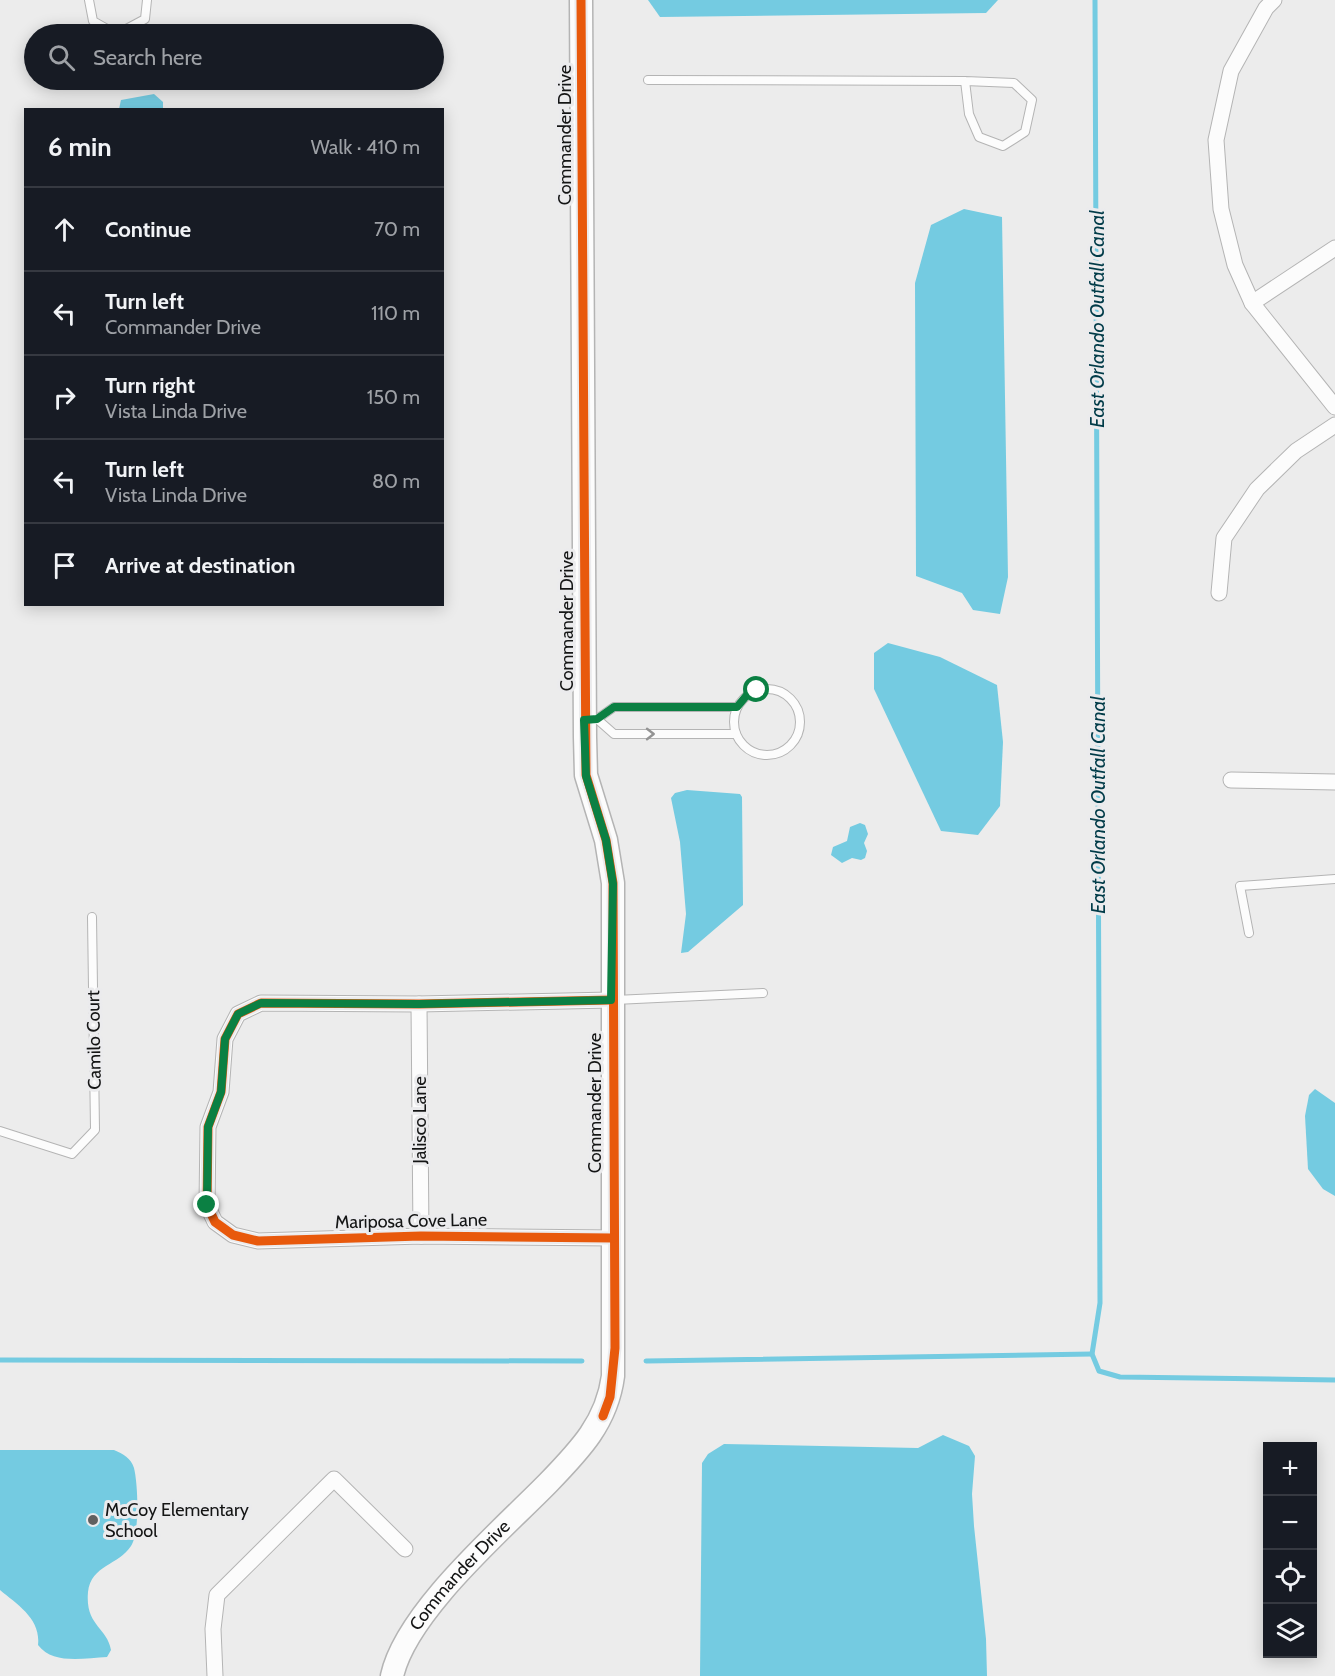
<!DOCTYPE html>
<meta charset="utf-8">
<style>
body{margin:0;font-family:Cabin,sans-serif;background:#20242c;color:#f1f3f6}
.controls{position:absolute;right:18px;bottom:18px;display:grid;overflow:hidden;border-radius:0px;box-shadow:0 3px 15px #0003}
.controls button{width:54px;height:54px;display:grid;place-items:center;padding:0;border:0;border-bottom:2px solid #363941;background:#171b24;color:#f1f3f6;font:30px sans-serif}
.stop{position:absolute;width:18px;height:18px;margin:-14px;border:4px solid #0b8043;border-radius:50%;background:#fff}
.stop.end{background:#0b8043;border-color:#fff;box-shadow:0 2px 6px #0008}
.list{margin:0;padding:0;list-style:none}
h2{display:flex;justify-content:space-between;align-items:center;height:78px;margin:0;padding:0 24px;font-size:26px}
h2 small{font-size:20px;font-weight:400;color:#9ea1a6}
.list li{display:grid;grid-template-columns:39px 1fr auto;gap:18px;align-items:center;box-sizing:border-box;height:84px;padding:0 24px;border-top:2px solid #363941}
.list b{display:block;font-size:22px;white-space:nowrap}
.list p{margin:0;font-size:20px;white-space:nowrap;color:#9ea1a6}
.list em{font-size:20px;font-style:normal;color:#9ea1a6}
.icon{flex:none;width:33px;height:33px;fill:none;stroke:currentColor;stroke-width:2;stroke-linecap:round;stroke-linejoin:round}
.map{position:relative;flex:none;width:1335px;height:1676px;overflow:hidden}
.search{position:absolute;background:#171b24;box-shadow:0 3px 15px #0003;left:24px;top:24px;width:420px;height:66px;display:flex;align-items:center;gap:15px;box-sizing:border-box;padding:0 21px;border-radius:33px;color:#9ea1a6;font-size:22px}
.panel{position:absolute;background:#171b24;box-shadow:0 3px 15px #0003;left:24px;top:108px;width:420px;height:498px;border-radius:0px}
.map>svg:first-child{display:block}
.water{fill:#74cbe1}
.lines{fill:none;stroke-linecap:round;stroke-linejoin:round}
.stream{stroke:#74cbe1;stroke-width:5}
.lane-casing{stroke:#b4b4b4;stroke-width:10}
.street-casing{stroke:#b4b4b4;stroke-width:17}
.secondary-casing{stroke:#b4b4b4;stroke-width:25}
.lane{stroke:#fcfcfc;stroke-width:8}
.street{stroke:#fcfcfc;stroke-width:15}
.secondary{stroke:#fcfcfc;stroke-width:22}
.cycleway-casing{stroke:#ebebed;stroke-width:13}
.cycleway{stroke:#e8590c;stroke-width:9}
.oneway{stroke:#949494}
.route{stroke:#0b8043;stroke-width:8}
.poi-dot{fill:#606060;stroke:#ebebed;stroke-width:2}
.labels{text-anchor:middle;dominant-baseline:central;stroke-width:6;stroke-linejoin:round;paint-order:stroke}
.street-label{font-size:18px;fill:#141515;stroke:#ebebed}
.poi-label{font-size:18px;fill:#141515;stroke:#ebebed;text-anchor:start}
.water-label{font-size:20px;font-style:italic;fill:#013b48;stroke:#ebebed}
</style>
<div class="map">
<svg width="1335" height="1676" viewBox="0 0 1335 1676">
<rect width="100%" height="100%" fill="#ececec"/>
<!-- water -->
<g class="water">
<path d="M648 0H998L986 13 660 17Z"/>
<path d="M154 94 163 102V109H119L121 100Z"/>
<path d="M964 209 1002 217 1008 577 1000 614 973 610 962 593 916 576 915 283 931 225Z"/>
<path d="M888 643 940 657 997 685 1003 742 1000 806 978 835 941 831 874 689V653Z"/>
<path d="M687 790 740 794 742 797 743 905 688 952 681 953 686 914 680 842 671 798 675 793Z"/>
<path d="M860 823 865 825 868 834 864 843 867 851 865 858 861 860 852 858 842 863 831 855 833 847 847 841 850 827Z"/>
<path d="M1315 1089 1335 1103V1196L1323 1189 1308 1169 1305 1116 1309 1095Z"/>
<path d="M943 1435 969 1446 975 1456 972 1494 974 1526 986 1639 987 1676H700L702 1463 708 1454 724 1444 918 1448Z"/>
<path d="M0 1450H114C123 1454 131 1458 134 1468 138 1484 140 1533 131 1546 119 1565 91 1565 88 1592 85 1626 107 1627 111 1650L107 1657C84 1658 53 1665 38 1645 41 1619 18 1605 0 1590Z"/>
</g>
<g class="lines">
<!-- stream -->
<g class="stream">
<path d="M1095 0 1100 1303 1092 1354 1099 1371 1120 1377 1335 1380"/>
<path d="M0 1360 582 1361"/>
<path d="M646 1361 1092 1354"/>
</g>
<defs>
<g id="lane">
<path d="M89 0 93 21 116 34"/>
<path d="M117 34 145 19 147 0"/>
<path d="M648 80 965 81 1014 83 1032 100 1025 132 1003 146 979 137 969 114 965 81"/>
<circle cx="767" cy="722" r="33"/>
<path d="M597 719 614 734H736"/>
<path d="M586 720 597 719 614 707H737"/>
<path d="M1249 933 1240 886 1335 879"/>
<path d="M615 1000 763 993"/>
<path d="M0 1131 72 1154 95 1130 92 917"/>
</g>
<g id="street">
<path d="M1274 0 1266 8 1231 71 1216 140 1221 209 1235 265 1252 303 1335 407"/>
<path d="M1252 303 1335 248"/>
<path d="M1219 593 1224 538 1257 489 1296 451 1335 425"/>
<path d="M1231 780 1335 782"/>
<path d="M611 1000 419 1004 261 1003 238 1014 225 1039 221 1092 208 1127 207 1205 215 1222 233 1235 258 1241 421 1236 613 1238"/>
<path d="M419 1004 421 1236"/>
<path d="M215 1676 213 1629 217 1595 334 1479 405 1549"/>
</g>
<g id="secondary">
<path id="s1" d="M392 1676C406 1612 502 1530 548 1483 580 1450 607 1422 613 1376V883L606 840 586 775 585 737 581 0"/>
</g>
</defs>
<!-- lane casing -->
<use href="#lane" class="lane-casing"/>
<!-- street casing -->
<use href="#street" class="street-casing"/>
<!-- secondary casing -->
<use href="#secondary" class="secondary-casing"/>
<!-- lane -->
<use href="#lane" class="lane"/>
<!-- street -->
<use href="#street" class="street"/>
<!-- secondary -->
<use href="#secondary" class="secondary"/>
<defs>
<g id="cycleway">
<path d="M581 0 586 775 606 840 613 883 615 1348 610 1397 603 1416"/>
<path d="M611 1000 419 1004 261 1003 238 1014 225 1039 221 1092 208 1127 207 1205 215 1222 233 1235 258 1241 421 1236 613 1238"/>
</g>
</defs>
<!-- cycleway casing -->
<use href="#cycleway" class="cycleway-casing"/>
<!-- cycleway -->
<use href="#cycleway" class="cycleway"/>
</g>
<!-- one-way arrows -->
<defs><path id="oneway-chevron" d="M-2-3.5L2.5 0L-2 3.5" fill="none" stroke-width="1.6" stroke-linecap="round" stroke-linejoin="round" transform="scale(1.5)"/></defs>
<use class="oneway" href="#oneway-chevron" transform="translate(650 734)"/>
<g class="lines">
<!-- route -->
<path class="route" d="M207 1205 208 1127 221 1092 225 1039 238 1014 261 1003 419 1004 611 1000 613 884 606 840 586 776 584 720 597 719 614 707H737L747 695 757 690"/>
</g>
<!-- markers -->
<circle class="poi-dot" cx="93" cy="1520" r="6"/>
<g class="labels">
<!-- street labels -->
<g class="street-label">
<text transform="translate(565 135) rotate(-90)">Commander Drive</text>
<text transform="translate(567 621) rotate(-90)">Commander Drive</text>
<text transform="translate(94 1040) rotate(-91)">Camilo Court</text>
<text transform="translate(595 1103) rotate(-90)">Commander Drive</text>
<text transform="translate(420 1120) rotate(-90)">Jalisco Lane</text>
<text transform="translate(411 1221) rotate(-1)">Mariposa Cove Lane</text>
<text stroke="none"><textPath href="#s1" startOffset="123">Commander Drive</textPath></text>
</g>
<!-- poi labels -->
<g class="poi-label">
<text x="105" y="1510">McCoy Elementary<tspan x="105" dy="21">School</tspan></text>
</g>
<!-- water labels -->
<g class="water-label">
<text transform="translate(1097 319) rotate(-90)">East Orlando Outfall Canal</text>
<text transform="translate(1098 805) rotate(-90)">East Orlando Outfall Canal</text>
</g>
</g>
</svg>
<div class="controls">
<button>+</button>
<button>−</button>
<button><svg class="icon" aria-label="locate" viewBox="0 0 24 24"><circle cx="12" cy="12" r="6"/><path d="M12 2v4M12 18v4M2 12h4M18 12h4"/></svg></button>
<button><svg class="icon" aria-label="layers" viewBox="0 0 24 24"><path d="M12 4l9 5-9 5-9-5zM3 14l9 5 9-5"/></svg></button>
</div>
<div class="stop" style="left:757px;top:690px"></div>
<div class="stop end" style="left:207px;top:1205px"></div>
<div class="search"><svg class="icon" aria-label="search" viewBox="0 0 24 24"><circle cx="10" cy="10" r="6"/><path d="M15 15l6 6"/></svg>Search here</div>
<section class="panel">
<h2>6 min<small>Walk · 410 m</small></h2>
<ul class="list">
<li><svg class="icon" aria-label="ahead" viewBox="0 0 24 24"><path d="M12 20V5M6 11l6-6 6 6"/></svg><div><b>Continue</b></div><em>70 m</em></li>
<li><svg class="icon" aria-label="left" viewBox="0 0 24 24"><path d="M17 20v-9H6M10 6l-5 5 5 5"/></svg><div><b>Turn left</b><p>Commander Drive</p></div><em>110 m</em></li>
<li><svg class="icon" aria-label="right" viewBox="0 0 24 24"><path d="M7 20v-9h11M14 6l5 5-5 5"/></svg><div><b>Turn right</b><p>Vista Linda Drive</p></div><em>150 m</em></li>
<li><svg class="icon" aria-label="left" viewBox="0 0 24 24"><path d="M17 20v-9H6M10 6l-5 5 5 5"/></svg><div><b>Turn left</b><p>Vista Linda Drive</p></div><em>80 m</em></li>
<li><svg class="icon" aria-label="arrive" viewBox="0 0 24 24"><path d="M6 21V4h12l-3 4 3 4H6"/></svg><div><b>Arrive at destination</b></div></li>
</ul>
</section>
</div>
